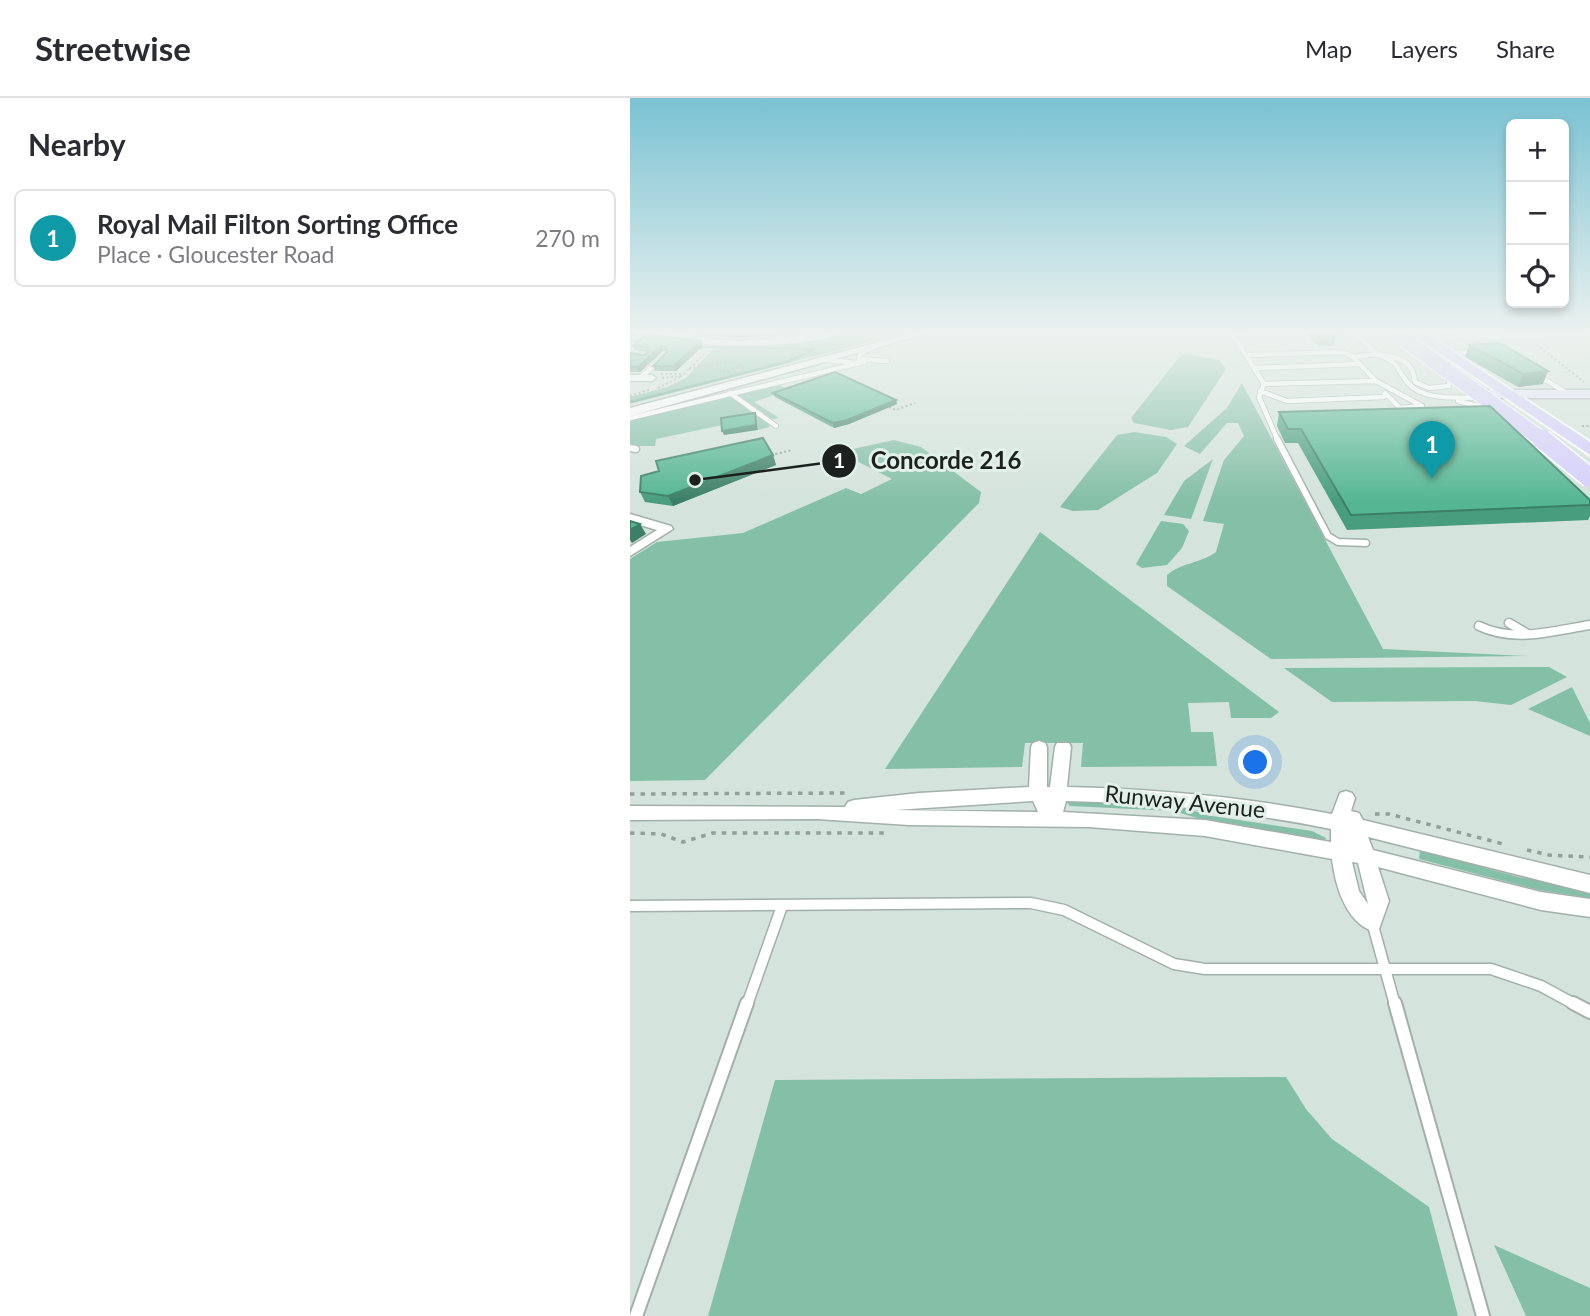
<!DOCTYPE html>
<meta charset="utf-8">
<style>
body{margin:0;font-family:Lato,sans-serif;background:#f2f2f3;color:#2b2b33}
.controls{position:absolute;right:21px;top:21px;display:grid;overflow:hidden;border-radius:10px;box-shadow:0 4px 10px #0003}
.controls button{width:63px;height:63px;display:grid;place-items:center;padding:0;border:0;border-bottom:2px solid #e1e1e2;background:#fff;color:#2b2b33;font:35px sans-serif}
.you{position:absolute;left:626px;top:665px;width:24px;height:24px;margin:-18px;border:5px solid #fff;border-radius:50%;background:#1a73e8;box-shadow:0 0 0 10px #1a73e833}
.badge{display:grid;place-items:center;width:46px;height:46px;border-radius:50%;background:#111827;color:#fff;font-size:23px;font-weight:700}
.pin{position:absolute;translate:-50% -58px;filter:drop-shadow(0 2px 4px #0008)}
.pin::after{content:'';position:absolute;top:37px;width:24px;height:21px;background:inherit;clip-path:polygon(0 0,100% 0,50% 100%)}
.list{margin:0;padding:0;list-style:none}
h2{display:flex;justify-content:space-between;align-items:center;height:91px;margin:0;padding:0 28px;font-size:30px}
h2 small{font-size:23px;font-weight:400;color:#7c7c81}
.list li{display:grid;grid-template-columns:46px 1fr auto;gap:21px;align-items:center;box-sizing:border-box;height:98px;margin:0 14px 14px;padding:0 14px;border:2px solid #e1e1e2;border-radius:10px}
.list b{display:block;font-size:26px;white-space:nowrap}
.list p{margin:0;font-size:23px;white-space:nowrap;color:#7c7c81}
.list em{font-size:23px;font-style:normal;color:#7c7c81}
.icon{flex:none;width:38px;height:38px;fill:none;stroke:currentColor;stroke-width:2;stroke-linecap:round;stroke-linejoin:round}
.map{position:relative;flex:none;width:960px;height:1218px;overflow:hidden}
header{display:flex;align-items:center;gap:42px;box-sizing:border-box;height:98px;padding:0 35px;background:#fff;border-bottom:2px solid #e1e1e2}
header strong{font-size:33px}
nav{display:flex;gap:38px;margin-inline-start:auto;font-size:24px}
main{display:flex}
aside{flex:1;background:#fff}
.map>svg:first-child{display:block}
.green{fill:#84bfa7}
.lines{fill:none;stroke-linecap:round;stroke-linejoin:round}
.stream{stroke:#5ba087;stroke-width:2.5}
.service-far4-casing{stroke:#a2b0aa;stroke-width:6}
.service-far3-casing{stroke:#a2b0aa;stroke-width:9}
.service-far2-casing{stroke:#a2b0aa;stroke-width:11}
.service-far1-casing{stroke:#a2b0aa;stroke-width:13}
.service-casing{stroke:#a2b0aa;stroke-width:16}
.minor-casing{stroke:#a2b0aa;stroke-width:3}
.tertiary-casing{stroke:#a2b0aa;stroke-width:3}
.secondary-casing{stroke:#a2b0aa;stroke-width:3}
.primary-casing{stroke:#fff;stroke-width:4}
.path-far1{stroke:#939f99;stroke-width:2;stroke-dasharray:2 2.5;stroke-linecap:butt}
.path{stroke:#939f99;stroke-width:3.5;stroke-dasharray:4.5 6;stroke-linecap:butt}
.service-far4{stroke:#fff;stroke-width:4.5}
.service-far3{stroke:#fff;stroke-width:6}
.service-far2{stroke:#fff;stroke-width:8}
.service-far1{stroke:#fff;stroke-width:10}
.service{stroke:#fff;stroke-width:12}
.minor{fill:#fff;fill-rule:evenodd}
.tertiary{fill:#fff;fill-rule:evenodd}
.secondary{fill:#eae7fe;fill-rule:evenodd}
.primary{fill:#d6cffd;fill-rule:evenodd}
.primary-bridge-far1-casing{stroke:#fff;stroke-width:17;stroke-linecap:butt}
.primary-bridge-casing{stroke:#fff;stroke-width:22;stroke-linecap:butt}
.primary-bridge-far1{stroke:#d6cffd;stroke-width:15}
.primary-bridge{stroke:#d6cffd;stroke-width:19}
.wall{fill:#489d7e}
.shaded-wall{fill:#3b7f67}
.building{fill:#54b693;stroke:#3b7f67;stroke-width:2}
.labels{text-anchor:middle;dominant-baseline:central;stroke-width:6;stroke-linejoin:round;paint-order:stroke}
.street-label{font-size:23px;fill:#1c211f;stroke:#e1f0e9}
.leader{fill:none;stroke:#1c211f;stroke-width:2.5}
.callout-dot{fill:#1c211f;stroke:#e1f0e9;stroke-width:2.5}
.mark-label{font-size:21px;text-anchor:middle;font-weight:bold;fill:#fff}
.callout-label{font-size:24px;text-anchor:middle;font-weight:bold;fill:#1c211f;stroke:#e1f0e9;stroke-width:6;stroke-linejoin:round;paint-order:stroke}
</style>
<header>
<strong>Streetwise</strong>
<nav><a>Map</a><a>Layers</a><a>Share</a></nav>
</header>
<main>
<aside>
<h2>Nearby<small></small></h2>
<ul class="list">
<li><span class="badge" style="background:#0f9aa8">1</span><div><b>Royal Mail Filton Sorting Office</b><p>Place · Gloucester Road</p></div><em>270 m</em></li>
</ul>
</aside>
<div class="map">
<svg width="960" height="1218" viewBox="0 0 960 1218">
<rect width="100%" height="100%" fill="#d4e3dc"/>
<!-- green -->
<g class="green">
<path d="M219 234H278L0 306V299L37 289 56 280 86 248 142 249Z"/>
<path d="M557 256 589 262 596 271 558 329 541 332 504 325 501 320 550 258Z"/>
<path d="M146 285 159 292 124 304 149 320 142 321 108 298 111 294Z"/>
<path d="M612 285 753 551 898 558 641 561 537 488V477C551 465 571 465 586 454L594 426 573 423 594 362 614 338 608 325H597L570 356 554 348 597 310Z"/>
<path d="M100 298 137 323 140 329 128 332 126 320 26 341 25 348H0V321Z"/>
<path d="M504 334 536 339 547 346 527 375 468 412 443 413 430 409 487 337Z"/>
<path d="M264 342 291 349 351 394 349 405 75 682 0 683V461L27 444 113 435 216 390 231 396 262 381 209 354Z"/>
<path d="M583 361 561 421 534 417 554 383Z"/>
<path d="M531 423 553 426 559 433 552 450 537 467 512 470 506 466Z"/>
<path d="M410 434 649 614 641 620H601L599 604 558 605 561 634H583L587 668 451 669 453 645H395L392 669 255 671Z"/>
<path d="M919 569 937 579 881 607 845 603 702 604 654 570Z"/>
<path d="M942 589 960 625V638L898 611Z"/>
<path d="M436 703 546 708 582 718 682 733 696 740 695 742 586 726 544 713 440 708Z"/>
<path d="M790 752 888 779 960 792V800L909 792 789 761Z"/>
<path d="M656 979 676 1011 702 1041 799 1109 828 1218H78L145 982Z"/>
<path d="M864 1147 960 1190V1218H896Z"/>
</g>
<g class="lines">
<!-- stream -->
<g class="stream">
<path d="M0 241 12 245"/>
<path d="M0 241 7 234"/>
<path d="M0 304 157 264 184 251 70 249"/>
</g>
<defs>
<g id="service-far4">
<path d="M628 234 604 238 634 286 629 299 648 343"/>
<path d="M724 234 747 256"/>
<path d="M805 247 806 243 816 240 960 236"/>
<path d="M244 249 231 255 229 261 257 263"/>
<path d="M818 255 847 253"/>
<path d="M747 256 723 259 747 284"/>
<path d="M0 257H16"/>
<path d="M616 257 713 254 723 259"/>
<path d="M195 262 228 265"/>
<path d="M624 270 730 266"/>
<path d="M908 277 938 296"/>
<path d="M10 280 31 261"/>
<path d="M820 280 819 288 799 290 785 284C783 261 767 259 747 256 773 267 764 269 778 285 793 303 827 299 848 300"/>
<path d="M634 286 746 283 792 308 770 310 757 297"/>
<path d="M630 293 657 303 754 299 755 295"/>
<path d="M100 295 146 328"/>
<path d="M828 303 860 311"/>
<path d="M0 320 234 264"/>
</g>
<g id="service-far3">
<path d="M647 341 698 438 708 444 736 445"/>
<path d="M0 350 6 351"/>
</g>
<g id="service-far2">
<path d="M879 525 896 535"/>
<path d="M849 528C885 545 922 533 960 527"/>
</g>
<g id="service-far1">
<path d="M0 808 401 805 434 812 544 866 575 871H861L911 888 946 907"/>
<path d="M742 824 765 907"/>
<path d="M117 907 152 808"/>
</g>
<g id="service">
<path d="M765 905 853 1218"/>
<path d="M943 905 960 914"/>
<path d="M6 1218 117 905"/>
</g>
<g id="minor">
<path d="M12 234 54 236 71 234 61 239 108 243 213 234C189 247 114 249 85 247 72 246 60 242 48 240 34 239 23 243 12 234Z"/>
<path d="M0 277H22L26 280 22 283H0Z"/>
<path d="M0 416 41 428 43 431 0 458V449L27 432 0 424Z"/>
<path d="M409 643 415 645 417 649V689H420L425 649 427 645H439L441 649 437 689C527 691 615 699 702 716L710 695 716 693 722 695 725 700 721 713 729 715 733 722 960 777V795L738 739 743 752 911 794 960 801V819L911 812 748 769 759 803 749 831 742 833C715 823 705 786 702 761L575 738 459 729 279 727 187 721 0 722V708L215 709 218 704 224 702 289 695 399 689 401 649 403 645ZM403 703 408 714 265 712ZM436 703C525 705 613 713 701 731V744L575 722 433 714ZM722 764 728 765 738 806 729 793Z"/>
</g>
<path id="tertiary" d="M287 234H303L0 318V310Z"/>
<path id="secondary" d="M960 292V300H843L836 296 843 292Z"/>
<path id="primary" d="M779 234H793L960 344V357Z"/>
</defs>
<!-- service-far4 casing -->
<use href="#service-far4" class="service-far4-casing"/>
<!-- service-far3 casing -->
<use href="#service-far3" class="service-far3-casing"/>
<!-- service-far2 casing -->
<use href="#service-far2" class="service-far2-casing"/>
<!-- service-far1 casing -->
<use href="#service-far1" class="service-far1-casing"/>
<!-- service casing -->
<use href="#service" class="service-casing"/>
<!-- minor casing -->
<use href="#minor" class="minor-casing"/>
<!-- tertiary casing -->
<use href="#tertiary" class="tertiary-casing"/>
<!-- secondary casing -->
<use href="#secondary" class="secondary-casing"/>
<!-- primary casing -->
<use href="#primary" class="primary-casing"/>
<!-- path-far1 -->
<g class="path-far1">
<path d="M907 247 954 284"/>
<path d="M63 267 84 268"/>
<path d="M59 271 94 264 112 267 94 274 82 270"/>
<path d="M31 276H53"/>
<path d="M32 280 52 278 75 255"/>
<path d="M28 290 52 278"/>
<path d="M0 298 21 291"/>
<path d="M259 309 266 312 285 305"/>
<path d="M952 328H960"/>
<path d="M141 357 162 352"/>
</g>
<!-- path -->
<g class="path">
<path d="M0 696 216 695"/>
<path d="M745 716H759L877 747"/>
<path d="M0 735 31 736 53 744 83 735H256"/>
<path d="M897 752 919 757 960 759"/>
</g>
<!-- service-far4 -->
<use href="#service-far4" class="service-far4"/>
<!-- service-far3 -->
<use href="#service-far3" class="service-far3"/>
<!-- service-far2 -->
<use href="#service-far2" class="service-far2"/>
<!-- service-far1 -->
<use href="#service-far1" class="service-far1"/>
<!-- service -->
<use href="#service" class="service"/>
<!-- minor -->
<use href="#minor" class="minor"/>
<!-- tertiary -->
<use href="#tertiary" class="tertiary"/>
<!-- secondary -->
<use href="#secondary" class="secondary"/>
<!-- primary -->
<use href="#primary" class="primary"/>
<defs>
<path id="primary-bridge-far1" d="M764 234 914 343"/>
<path id="primary-bridge" d="M912 341 960 380"/>
</defs>
<!-- primary-bridge-far1 casing -->
<use href="#primary-bridge-far1" class="primary-bridge-far1-casing"/>
<!-- primary-bridge casing -->
<use href="#primary-bridge" class="primary-bridge-casing"/>
<!-- primary-bridge-far1 -->
<use href="#primary-bridge-far1" class="primary-bridge-far1"/>
<!-- primary-bridge -->
<use href="#primary-bridge" class="primary-bridge"/>
</g>
<!-- wall -->
<g class="wall">
<path d="M69 234H181L108 240 71 237Z"/>
<path d="M676 234H705L707 236 704 248H688Z"/>
<path d="M839 247 913 286 888 289 835 259Z"/>
<path d="M3 248H73L46 273H25L23 268 37 254V253H33L10 274H0V255L14 257 18 254 5 252Z"/>
<path d="M143 295 266 302 267 306 219 326 204 330 145 299Z"/>
<path d="M649 314 960 402V418L958 422 717 432 668 345H655L647 328Z"/>
<path d="M143 357 146 367 43 408 15 404 10 394 29 373Z"/>
</g>
<!-- shaded-wall -->
<g class="shaded-wall">
<path d="M106 234H181L108 240Z"/>
<path d="M71 243 73 248 46 273 44 268Z"/>
<path d="M31 248 33 253 10 274 8 269Z"/>
<path d="M918 273 913 286 888 289 893 276Z"/>
<path d="M266 302 267 306 219 326 204 330 203 325Z"/>
<path d="M125 315 128 332 94 337 92 333Z"/>
<path d="M143 357 146 367 43 408 38 398Z"/>
<path d="M10 426 16 436 2 445 0 442V432Z"/>
</g>
<!-- building -->
<g class="building">
<path d="M688 234H705L707 236 690 237Z"/>
<path d="M17 236 71 243 44 268H23L37 254 36 249 31 248 8 269H0V255L14 257 18 254 17 249 3 248Z"/>
<path d="M870 245 918 273 893 276 839 247Z"/>
<path d="M205 274 266 302 217 322 203 325 143 295Z"/>
<path d="M860 308 960 402V407L721 417 671 331H658L649 314Z"/>
<path d="M125 315 126 327 92 333 91 320Z"/>
<path d="M133 340 143 357 38 398 10 394 11 378 29 373 26 363Z"/>
<path d="M0 423 10 426 0 432Z"/>
</g>
<!-- sky -->
<linearGradient id="sky" x2="0" y2="1"><stop stop-color="#7ac2d3"/><stop offset="0.58" stop-color="#ecf2ef"/><stop offset="1" stop-color="#ecf2ef" stop-opacity="0"/></linearGradient>
<rect width="960" height="404" fill="url(#sky)"/>
<g class="labels">
<!-- street labels -->
<g class="street-label">
<text transform="translate(555 703) rotate(6)">Runway Avenue</text>
</g>
</g>
<!-- callouts -->
<path class="leader" d="M65 382L209 363"/>
<g class="callout-dot">
<circle cx="65" cy="382" r="7"/>
<circle cx="209" cy="363" r="18"/>
</g>
<g class="mark-label">
<text x="209" y="370">1</text>
</g>
<g class="callout-label">
<text x="316" y="371">Concorde 216</text>
</g>
</svg>
<div class="controls">
<button>+</button>
<button>−</button>
<button><svg class="icon" aria-label="locate" viewBox="0 0 24 24"><circle cx="12" cy="12" r="6"/><path d="M12 2v4M12 18v4M2 12h4M18 12h4"/></svg></button>
</div>
<div class="you"></div>
<div class="pin badge" style="left:802px;top:381px;background:#0f9aa8">1</div>
</div>
</main>
